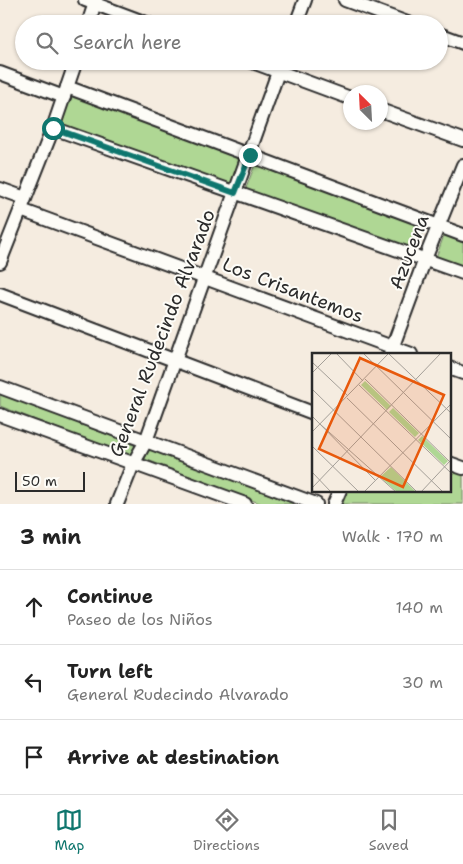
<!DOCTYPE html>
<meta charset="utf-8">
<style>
body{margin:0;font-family:"Shantell Sans",sans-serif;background:#f2f2f2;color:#222}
.compass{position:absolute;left:343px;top:85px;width:45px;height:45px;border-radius:50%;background:#fff;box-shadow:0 1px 4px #0004;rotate:336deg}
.scale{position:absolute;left:15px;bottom:12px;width:70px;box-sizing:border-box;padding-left:5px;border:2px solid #2b2b2b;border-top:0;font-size:14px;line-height:18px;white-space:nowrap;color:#2b2b2b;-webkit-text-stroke:4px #fdfcf7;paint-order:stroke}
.stop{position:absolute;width:15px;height:15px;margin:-11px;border:4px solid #0f766e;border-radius:50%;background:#fff}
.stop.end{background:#0f766e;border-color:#fff;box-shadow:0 1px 5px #0008}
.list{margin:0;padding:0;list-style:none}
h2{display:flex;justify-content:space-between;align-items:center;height:65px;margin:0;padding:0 20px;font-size:21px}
h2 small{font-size:16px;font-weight:400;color:#767676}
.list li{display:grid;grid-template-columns:32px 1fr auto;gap:15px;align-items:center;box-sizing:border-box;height:75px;padding:0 20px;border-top:1px solid #e0e0e0}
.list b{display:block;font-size:19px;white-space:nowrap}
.list p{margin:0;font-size:16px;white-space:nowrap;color:#767676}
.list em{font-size:16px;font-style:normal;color:#767676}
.icon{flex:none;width:28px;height:28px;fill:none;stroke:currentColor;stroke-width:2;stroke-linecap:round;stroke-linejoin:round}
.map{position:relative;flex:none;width:463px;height:504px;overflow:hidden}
.search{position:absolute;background:#fff;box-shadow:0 1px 4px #0004;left:15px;right:15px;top:15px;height:55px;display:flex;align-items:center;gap:12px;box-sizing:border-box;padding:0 18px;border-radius:28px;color:#767676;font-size:19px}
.sheet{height:290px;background:#fff}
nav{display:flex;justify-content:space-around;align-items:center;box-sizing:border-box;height:70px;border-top:1px solid #e0e0e0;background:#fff;font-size:14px;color:#767676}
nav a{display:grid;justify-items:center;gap:2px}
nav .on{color:#0f766e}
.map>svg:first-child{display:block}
.green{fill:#afd794;stroke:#6d8160}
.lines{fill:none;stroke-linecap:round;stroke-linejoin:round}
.minor-casing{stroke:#2b2b2b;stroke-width:16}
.minor{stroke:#fdfcf7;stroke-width:12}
.route{stroke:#0f766e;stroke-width:6}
.labels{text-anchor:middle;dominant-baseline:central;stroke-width:4;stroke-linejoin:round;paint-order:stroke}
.street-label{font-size:19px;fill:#2b2b2b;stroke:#fdfcf7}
.inset-road{fill:none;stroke:#a49f98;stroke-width:1}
.view{fill:#e8590c;fill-opacity:0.15;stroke:#e8590c;stroke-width:2.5}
.inset-edge{fill:none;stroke:#2b2b2b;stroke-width:2.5}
</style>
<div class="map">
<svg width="463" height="504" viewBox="0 0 463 504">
<rect width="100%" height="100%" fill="#f5ece0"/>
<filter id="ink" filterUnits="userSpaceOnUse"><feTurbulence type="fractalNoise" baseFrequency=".02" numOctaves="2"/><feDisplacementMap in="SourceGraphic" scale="10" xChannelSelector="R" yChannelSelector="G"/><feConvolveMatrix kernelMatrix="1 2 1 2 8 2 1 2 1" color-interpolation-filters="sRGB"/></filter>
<g filter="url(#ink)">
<!-- green -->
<g class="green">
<path d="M71 94 241 156 230 185 60 124Z"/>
<path d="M256 162 426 223 415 253 245 191Z"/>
<path d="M446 230 463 237V270L435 260Z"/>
<path d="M0 393 136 446 132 457 0 406Z"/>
<path d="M149 448 294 504H262L145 459Z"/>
<path d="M449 467 463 472V504H341L346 490H449Z"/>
</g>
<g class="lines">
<defs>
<g id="minor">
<path d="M85 0 149 24"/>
<path d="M345 0 410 24"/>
<path d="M88 24 96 0"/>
<path d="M296 24 305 0"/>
<path d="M439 34 463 43"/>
<path d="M250 61 350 98"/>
<path d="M0 73 64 97"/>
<path d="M67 87 463 235"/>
<path d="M380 110 463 140"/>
<path d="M53 128 463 273"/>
<path d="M0 189 25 198"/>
<path d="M21 210 411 354"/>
<path d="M0 262 53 128 76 61"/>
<path d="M0 294 313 413"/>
<path d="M390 354 425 259 463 165"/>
<path d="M449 368 463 373"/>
<path d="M0 387 316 504"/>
<path d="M0 415 245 504"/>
<path d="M449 463 463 468"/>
<path d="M117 504 133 464 146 441 282 61"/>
<path d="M334 504 340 490"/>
</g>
</defs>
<!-- minor casing -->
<use href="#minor" class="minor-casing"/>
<!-- minor -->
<use href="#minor" class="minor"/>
</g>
</g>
<g class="lines" filter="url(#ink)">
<!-- route -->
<path class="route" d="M53 128 235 193 250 155"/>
</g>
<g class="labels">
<!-- street labels -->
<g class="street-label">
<text transform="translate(409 252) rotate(-69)">Azucena</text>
<text transform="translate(293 290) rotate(21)">Los Crisantemos</text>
<text transform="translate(162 333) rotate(-69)">General Rudecindo Alvarado</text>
</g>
</g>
<!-- overview -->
<g transform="translate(312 353)">
<rect width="139" height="139" fill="#f5ece0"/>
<path d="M53 28 79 53 75 57 49 32ZM81 55 107 80 103 84 77 59ZM110 83 136 108 132 112 106 87ZM79 114 104 139H85L68 124Z" fill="#afd794"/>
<path class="inset-road" d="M24 0 51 28M51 0 139 86M77 1 139 60M0 9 36 43M0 20 20 0M53 26 139 110M47 32 139 120M0 36 105 139M35 45 131 139M0 63 63 127M8 71 84 139M0 79 77 0M0 93 47 139M0 119 19 139M0 135 129 0M52 139 139 51M109 139 138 108"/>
<path class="view" d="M48 5 132 42 91 134 7 96Z"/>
<rect width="139" height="139" class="inset-edge"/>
</g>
</svg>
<svg class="compass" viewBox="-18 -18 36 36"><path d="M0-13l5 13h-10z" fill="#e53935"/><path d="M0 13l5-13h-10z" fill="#767676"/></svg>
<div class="scale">50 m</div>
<div class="stop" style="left:53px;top:128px"></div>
<div class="stop end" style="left:250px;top:155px"></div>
<div class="search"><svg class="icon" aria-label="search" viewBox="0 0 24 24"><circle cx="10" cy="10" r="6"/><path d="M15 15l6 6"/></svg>Search here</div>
</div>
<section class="sheet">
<h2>3 min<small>Walk · 170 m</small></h2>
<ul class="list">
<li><svg class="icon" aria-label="ahead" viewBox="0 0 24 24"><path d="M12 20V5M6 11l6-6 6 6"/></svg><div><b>Continue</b><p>Paseo de los Niños</p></div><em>140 m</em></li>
<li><svg class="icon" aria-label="left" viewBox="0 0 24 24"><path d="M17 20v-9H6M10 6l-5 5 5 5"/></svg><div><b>Turn left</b><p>General Rudecindo Alvarado</p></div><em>30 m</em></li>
<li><svg class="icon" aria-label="arrive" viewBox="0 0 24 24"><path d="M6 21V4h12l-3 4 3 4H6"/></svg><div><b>Arrive at destination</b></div></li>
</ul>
</section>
<nav>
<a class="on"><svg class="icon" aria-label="map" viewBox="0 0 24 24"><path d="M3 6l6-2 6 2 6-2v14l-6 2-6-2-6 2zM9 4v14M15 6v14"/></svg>Map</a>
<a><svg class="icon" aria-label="directions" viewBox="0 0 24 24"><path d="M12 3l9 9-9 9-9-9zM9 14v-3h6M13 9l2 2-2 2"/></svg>Directions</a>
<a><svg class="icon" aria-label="saved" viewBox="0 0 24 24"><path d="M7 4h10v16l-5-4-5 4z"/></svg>Saved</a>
</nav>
